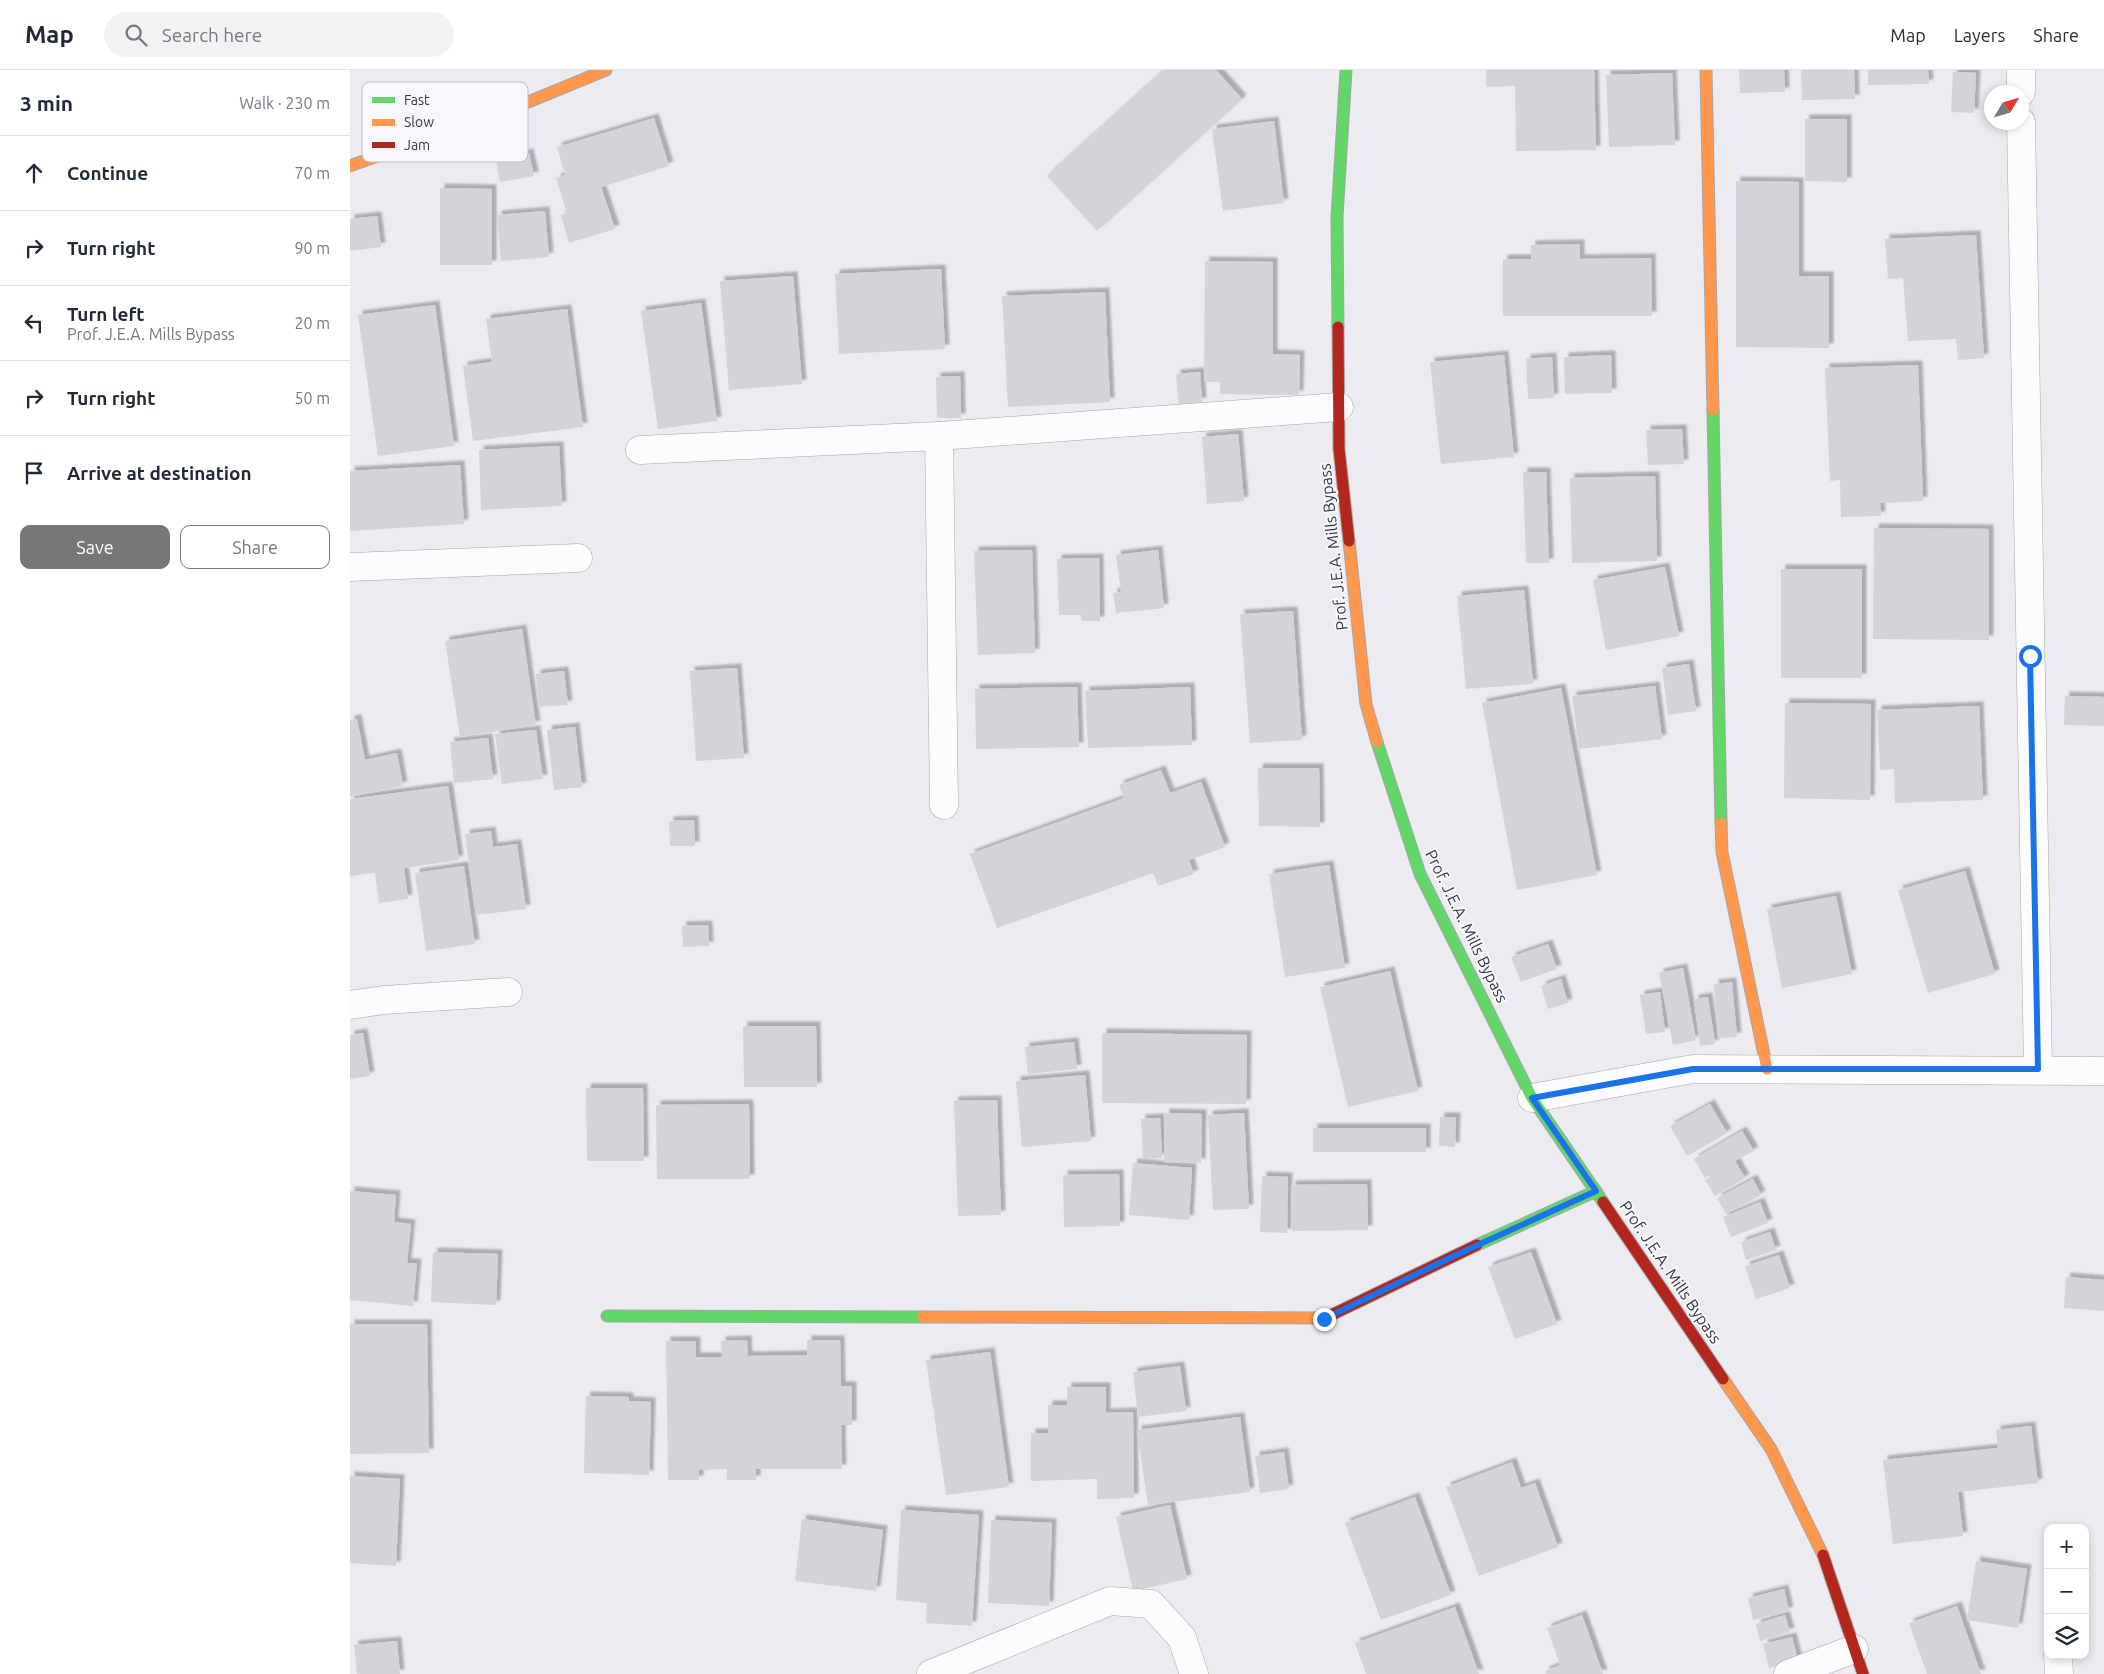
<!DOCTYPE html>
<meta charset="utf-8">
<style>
body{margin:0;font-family:Ubuntu,sans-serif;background:#f2f2f3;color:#1f2937}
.controls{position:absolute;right:15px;bottom:15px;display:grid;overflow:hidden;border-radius:10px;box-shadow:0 2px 8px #0003}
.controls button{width:45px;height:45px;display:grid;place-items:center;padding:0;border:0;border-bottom:1px solid #e0e1e3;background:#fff;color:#1f2937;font:25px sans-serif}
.compass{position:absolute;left:1634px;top:15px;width:45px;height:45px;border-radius:50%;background:#fff;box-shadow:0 2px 8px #0003;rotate:52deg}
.stop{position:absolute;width:15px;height:15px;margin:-11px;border:4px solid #1a73e8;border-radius:50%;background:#fff}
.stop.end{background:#1a73e8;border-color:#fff;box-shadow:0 1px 5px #0008}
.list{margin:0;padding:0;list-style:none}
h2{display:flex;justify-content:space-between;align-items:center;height:65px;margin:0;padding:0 20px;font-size:21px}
h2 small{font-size:16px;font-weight:400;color:#747a83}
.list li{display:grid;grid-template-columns:32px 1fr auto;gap:15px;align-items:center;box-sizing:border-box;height:75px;padding:0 20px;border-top:1px solid #e0e1e3}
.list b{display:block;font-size:19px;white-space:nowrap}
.list p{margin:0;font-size:16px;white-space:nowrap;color:#747a83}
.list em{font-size:16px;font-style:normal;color:#747a83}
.actions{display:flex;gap:10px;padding:15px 20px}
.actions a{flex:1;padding:11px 0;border:1px solid #77777a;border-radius:10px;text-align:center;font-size:18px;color:#77777a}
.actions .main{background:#77777a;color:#fff}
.icon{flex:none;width:28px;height:28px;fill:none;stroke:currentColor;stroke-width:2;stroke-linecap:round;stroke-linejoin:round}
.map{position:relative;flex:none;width:1754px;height:1604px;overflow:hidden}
header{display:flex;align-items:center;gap:30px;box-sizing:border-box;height:70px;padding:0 25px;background:#fff;border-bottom:1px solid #e0e1e3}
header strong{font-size:24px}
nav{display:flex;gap:28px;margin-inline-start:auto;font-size:18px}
.search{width:350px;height:45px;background:#f2f2f3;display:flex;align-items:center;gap:12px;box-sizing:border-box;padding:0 18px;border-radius:28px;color:#747a83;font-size:19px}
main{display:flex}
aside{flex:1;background:#fff}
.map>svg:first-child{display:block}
.building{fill:#d4d3d7;filter:url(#shadow)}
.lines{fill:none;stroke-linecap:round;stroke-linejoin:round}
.street-casing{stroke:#a6a6aa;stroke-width:29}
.fast-casing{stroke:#a6a6aa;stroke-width:13}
.slow-casing{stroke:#a6a6aa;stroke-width:13}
.jam-casing{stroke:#a6a6aa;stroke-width:13}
.street{stroke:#fcfcfd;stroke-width:28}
.fast{stroke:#63d668;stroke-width:11}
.slow{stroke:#ff974d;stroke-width:11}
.jam{stroke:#b3261e;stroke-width:11}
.route{stroke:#1a73e8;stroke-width:6}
.labels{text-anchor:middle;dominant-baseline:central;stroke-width:4;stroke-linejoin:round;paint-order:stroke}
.street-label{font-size:16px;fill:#38383b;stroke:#f7f7ff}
.key{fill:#f7f7ff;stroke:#bebec4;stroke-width:1}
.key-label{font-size:14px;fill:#38383b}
</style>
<header>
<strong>Map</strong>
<div class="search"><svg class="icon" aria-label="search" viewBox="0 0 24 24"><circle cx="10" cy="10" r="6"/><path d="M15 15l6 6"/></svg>Search here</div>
<nav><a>Map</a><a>Layers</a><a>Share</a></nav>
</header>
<main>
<aside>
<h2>3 min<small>Walk · 230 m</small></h2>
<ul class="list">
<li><svg class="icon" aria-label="ahead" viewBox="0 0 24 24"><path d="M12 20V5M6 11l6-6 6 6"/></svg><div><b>Continue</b></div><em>70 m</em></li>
<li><svg class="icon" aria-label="right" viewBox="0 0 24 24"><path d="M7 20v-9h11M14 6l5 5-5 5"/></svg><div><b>Turn right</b></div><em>90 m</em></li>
<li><svg class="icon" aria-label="left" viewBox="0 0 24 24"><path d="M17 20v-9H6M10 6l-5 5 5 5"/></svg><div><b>Turn left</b><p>Prof. J.E.A. Mills Bypass</p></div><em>20 m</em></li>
<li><svg class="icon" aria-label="right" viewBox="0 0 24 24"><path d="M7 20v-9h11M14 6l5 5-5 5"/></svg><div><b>Turn right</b></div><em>50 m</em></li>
<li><svg class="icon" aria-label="arrive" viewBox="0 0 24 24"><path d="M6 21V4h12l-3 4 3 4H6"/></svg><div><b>Arrive at destination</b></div></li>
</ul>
<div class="actions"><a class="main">Save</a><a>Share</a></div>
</aside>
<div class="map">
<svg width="1754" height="1604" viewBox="0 0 1754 1604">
<defs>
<filter id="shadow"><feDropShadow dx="4.5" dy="-4.5" stdDeviation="1" flood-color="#0004"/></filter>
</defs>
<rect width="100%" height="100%" fill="#ebebf0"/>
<!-- building -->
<g class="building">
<path d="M814 0H866L892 29 747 161 697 106Z"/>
<path d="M1136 0H1244L1246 80 1166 81 1165 16 1136 17Z"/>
<path d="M1389 0H1434L1435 22 1390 23Z"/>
<path d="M1451 0H1504L1505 29 1452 30Z"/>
<path d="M1518 0H1578L1579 14 1518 15Z"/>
<path d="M1603 2 1626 3 1624 43 1601 42Z"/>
<path d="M1322 3 1325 75 1259 77 1256 5Z"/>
<path d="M304 48 319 96 251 117 265 159 219 173 211 145 217 143 206 108 215 105 207 77Z"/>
<path d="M1455 49H1497V112L1455 111Z"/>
<path d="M924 51 934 133 873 141 862 59Z"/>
<path d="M179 83 184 106 150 112 146 89Z"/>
<path d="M1386 111 1449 112V206H1479V278L1386 277Z"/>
<path d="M90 118 142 119V195H90Z"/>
<path d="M195 141 199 187 151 191 147 145Z"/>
<path d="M27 146 31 177 0 181V149Z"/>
<path d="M1626 165 1634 288 1608 290 1606 269 1558 271 1553 208 1538 209 1535 169Z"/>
<path d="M1230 174V189L1301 188 1302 246H1153V189H1181V175Z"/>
<path d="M855 191 923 192V284L950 285 949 325 870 324V312H854Z"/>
<path d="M591 199 595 279 489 284 485 204Z"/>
<path d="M443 206 452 314 379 320 370 211Z"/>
<path d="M755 222 760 332 658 337 652 226Z"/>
<path d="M351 233 367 351 308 359 291 241Z"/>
<path d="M85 235 104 376 28 386 8 245Z"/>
<path d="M217 239 233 357 123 371 113 296 142 292 136 249Z"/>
<path d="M1154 285 1164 387 1091 394 1080 292Z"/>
<path d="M1261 285 1262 323 1215 324 1214 287Z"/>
<path d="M1202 287 1204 328 1178 329 1176 289Z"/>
<path d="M1568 295 1573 431 1530 433 1531 446 1491 447 1490 410 1480 411 1475 298Z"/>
<path d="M850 302 852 332 829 334 826 304Z"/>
<path d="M610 306 611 348H587L586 307Z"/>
<path d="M1332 359 1334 394 1298 395 1296 360Z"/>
<path d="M888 364 894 431 857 434 852 367Z"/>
<path d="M209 376 212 436 131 440 129 380Z"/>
<path d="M110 395 114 454 0 461V401Z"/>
<path d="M1173 402H1196L1199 493H1176Z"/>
<path d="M1305 406 1307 491 1222 493 1220 408Z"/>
<path d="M1524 458 1639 459V570L1523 569Z"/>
<path d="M682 480 685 583 628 585 624 481Z"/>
<path d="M808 480 814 538 766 543 763 523 771 522 766 485Z"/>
<path d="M749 488 750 551H732L731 545H709L707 489Z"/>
<path d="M1315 497 1329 566 1256 580 1243 510Z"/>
<rect x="1431" y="499" width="81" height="109"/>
<path d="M1174 520 1183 614 1116 619 1107 526Z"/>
<path d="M943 541 952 670 900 673 890 544Z"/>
<path d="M172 559 186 655 110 667 95 571Z"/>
<path d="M1339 594 1346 641 1318 645 1312 598Z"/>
<path d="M387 598 394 688 346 691 340 601Z"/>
<path d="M214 601 218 635 189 637 186 604Z"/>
<path d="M1305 616 1312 669 1229 679 1222 626Z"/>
<path d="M727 617 729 677 626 679 625 619Z"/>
<path d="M840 617 842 675 738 678 735 621Z"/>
<path d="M1211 618 1247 805 1167 820 1132 633Z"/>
<path d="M1715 626 1754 627V656L1714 655Z"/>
<path d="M1435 633 1521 634 1520 730 1434 728Z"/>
<path d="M1629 636 1633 730 1545 733 1544 699 1530 700 1527 640Z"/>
<path d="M7 649 15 690 47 683 53 716 0 727V650Z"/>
<path d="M225 657 232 717 204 720 197 660Z"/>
<path d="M186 660 193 709 152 714 145 664Z"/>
<path d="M138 668 143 709 104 713 100 672Z"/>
<path d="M908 698H969L970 757 909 756Z"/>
<path d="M811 700 820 723 851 712 875 777 839 790 844 804 808 816 803 803 647 858 620 784 774 728 769 715Z"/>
<path d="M98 716 109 790 54 798 58 829 29 833 25 803 0 806V729Z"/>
<path d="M344 750 345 776H320L319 751Z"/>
<path d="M141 761 143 777 167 774 176 839 126 845 115 764Z"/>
<path d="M979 795 995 898 935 907 919 804Z"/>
<path d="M114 796 125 874 76 881 65 803Z"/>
<path d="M1615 801 1645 904 1578 923 1548 820Z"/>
<path d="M1486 826 1502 904 1432 918 1417 839Z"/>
<path d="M358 855 359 876 333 877 332 856Z"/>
<path d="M1198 874 1207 899 1171 912 1161 887Z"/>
<path d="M1333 898 1346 970 1323 975 1309 903Z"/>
<path d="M1040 901 1068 1021 998 1037 970 917Z"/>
<path d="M1211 909 1218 933 1198 939 1191 916Z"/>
<path d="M1382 912 1387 967 1368 968 1364 914Z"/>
<path d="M1310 922 1315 962 1296 964 1290 925Z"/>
<path d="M1358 927 1365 974 1350 976 1344 929Z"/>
<path d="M393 956H466L467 1017H394Z"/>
<path d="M13 963 20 1006 0 1009V965Z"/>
<path d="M752 963 897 965 896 1034 752 1033Z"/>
<path d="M724 972 727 999 678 1004 675 977Z"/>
<path d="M735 1005 741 1071 672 1077 666 1011Z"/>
<path d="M236 1018H293L294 1091H237Z"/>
<path d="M647 1030 651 1145 608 1146 604 1031Z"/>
<path d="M399 1034 400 1109H307L306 1035Z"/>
<path d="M1360 1034 1377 1063 1337 1086 1320 1056Z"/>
<path d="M815 1043 852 1044 851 1093 814 1092Z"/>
<path d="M894 1043 899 1139 863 1140 858 1045Z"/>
<path d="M1090 1047H1106L1105 1077 1089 1076Z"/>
<path d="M810 1048 812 1088 793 1089 791 1049Z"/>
<rect x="963" y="1058" width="113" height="24"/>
<path d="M1392 1061 1404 1081 1385 1091 1395 1108 1365 1126 1355 1110 1381 1094 1355 1108 1344 1089Z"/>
<path d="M783 1093 842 1098 839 1150 779 1145Z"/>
<path d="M769 1104 770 1156 714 1157 713 1105Z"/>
<path d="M912 1106 938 1107 937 1163 910 1162Z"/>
<path d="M1403 1109 1411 1125 1376 1144 1367 1128Z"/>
<path d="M1017 1114 1018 1160 942 1161 941 1115Z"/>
<path d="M0 1121 46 1125 44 1152 61 1154 57 1193H67L63 1236 0 1230Z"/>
<path d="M1410 1132 1418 1153 1381 1167 1373 1147Z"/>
<path d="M1420 1162 1426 1180 1396 1190 1391 1172Z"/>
<path d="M83 1182 148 1184 146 1235 81 1232Z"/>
<path d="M1181 1182 1207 1254 1165 1269 1138 1197Z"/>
<path d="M1429 1185 1440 1218 1406 1229 1395 1196Z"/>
<path d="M1716 1207 1754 1210V1241L1714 1238Z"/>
<path d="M0 1254H77L79 1383 0 1384Z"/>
<path d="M397 1270 398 1286 457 1285V1270H490L491 1316H502V1355H491L492 1399H406V1410H377V1399L349 1400V1410H318L316 1271H346V1287H372L371 1271Z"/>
<path d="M640 1282 659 1417 596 1425 576 1290Z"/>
<path d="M830 1296 836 1341 788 1347 783 1302Z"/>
<path d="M717 1317H756V1343L783 1342 784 1428 747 1429V1409L681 1411V1363H698V1335H717Z"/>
<path d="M236 1326 279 1327V1331L301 1332 299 1405 234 1403Z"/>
<path d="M890 1347 900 1422 798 1435 787 1360Z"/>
<path d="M1681 1356 1688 1413 1608 1422 1613 1466 1543 1474 1533 1390 1648 1378 1646 1360Z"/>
<path d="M934 1382 939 1419 910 1423 905 1386Z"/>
<path d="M1162 1392 1171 1418 1185 1413 1208 1477 1129 1506 1096 1417Z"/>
<path d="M0 1406 50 1409 46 1496 0 1493Z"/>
<path d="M1065 1427 1101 1525 1031 1550 995 1453Z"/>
<path d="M820 1435 837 1509 783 1521 766 1447Z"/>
<path d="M551 1440 629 1445 622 1556 576 1553 577 1533 546 1530Z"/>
<path d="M452 1449 533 1460 526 1521 445 1511Z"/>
<path d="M641 1450 702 1453 699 1536 638 1533Z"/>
<path d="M1626 1491 1677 1499 1668 1558 1617 1550Z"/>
<path d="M1434 1519 1439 1541 1403 1550 1398 1528Z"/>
<path d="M1607 1536 1631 1604H1577L1559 1553Z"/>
<path d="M1105 1537 1129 1604H1016L1005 1573Z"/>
<path d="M1232 1545 1253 1604H1196L1195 1601 1210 1595 1197 1558Z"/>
<path d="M1435 1545 1440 1562 1410 1571 1406 1554Z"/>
<path d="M1442 1567 1448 1591 1419 1598 1413 1574Z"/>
<path d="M47 1571 50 1604H7L4 1575Z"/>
</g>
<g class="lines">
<defs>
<g id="street">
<path d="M1671 0V22"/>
<path d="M1671 52 1688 999"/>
<path d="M589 366 594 735"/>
<path d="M290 380 589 366 989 337"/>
<path d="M0 497 228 488"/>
<path d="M0 935 34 930 158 922"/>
<path d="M1182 1028 1343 999 1754 1001"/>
<path d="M1708 1585 1709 1604"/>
<path d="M581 1604 760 1531 801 1534 832 1568 844 1604"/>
<path d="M1438 1604 1504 1579"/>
</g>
<g id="fast">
<path d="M988 257 987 147 996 0"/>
<path d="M1363 340 1371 753"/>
<path d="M1027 672 1070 804 1182 1028 1253 1132"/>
<path d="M1127 1175 1246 1121"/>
<path d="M257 1246 573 1247"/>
</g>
<g id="slow">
<path d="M1356 0 1363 340"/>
<path d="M0 96 171 35 256 0"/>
<path d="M999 471 1016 634 1027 672"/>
<path d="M1371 753 1372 782 1417 999"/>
<path d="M573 1247 975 1248"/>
<path d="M1373 1309 1421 1379 1473 1485"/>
</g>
<g id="jam">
<path d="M988 257 989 379 999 471"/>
<path d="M1253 1132 1373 1309"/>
<path d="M975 1248 1127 1175"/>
<path d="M1473 1485 1513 1604"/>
</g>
</defs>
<!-- street casing -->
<use href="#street" class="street-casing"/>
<!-- fast casing -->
<use href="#fast" class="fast-casing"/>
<!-- slow casing -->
<use href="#slow" class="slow-casing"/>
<!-- jam casing -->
<use href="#jam" class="jam-casing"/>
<!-- street -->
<use href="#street" class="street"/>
<!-- fast -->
<use href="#fast" class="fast"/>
<!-- slow -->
<use href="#slow" class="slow"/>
<!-- jam -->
<use href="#jam" class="jam"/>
</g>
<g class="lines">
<!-- route -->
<path class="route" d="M974 1249 1106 1185 1246 1121 1182 1028 1343 999H1688L1680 586"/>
</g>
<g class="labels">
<!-- street labels -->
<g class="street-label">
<text transform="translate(983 477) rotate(-96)">Prof. J.E.A. Mills Bypass</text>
<text transform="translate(1117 856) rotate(64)">Prof. J.E.A. Mills Bypass</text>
<text transform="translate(1321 1202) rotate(56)">Prof. J.E.A. Mills Bypass</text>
</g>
</g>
<!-- legend -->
<rect x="12" y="12" width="166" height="80" rx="8" class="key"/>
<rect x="22" y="27" width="23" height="6" fill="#63d668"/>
<rect x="22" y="49" width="23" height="7" fill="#ff974d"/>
<rect x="22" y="72" width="23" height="6" fill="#b3261e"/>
<g class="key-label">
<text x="54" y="35">Fast</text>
<text x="54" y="57">Slow</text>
<text x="54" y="80">Jam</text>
</g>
</svg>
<div class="controls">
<button>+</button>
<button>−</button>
<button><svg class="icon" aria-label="layers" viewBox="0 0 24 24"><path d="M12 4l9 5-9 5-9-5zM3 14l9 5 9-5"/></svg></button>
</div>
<svg class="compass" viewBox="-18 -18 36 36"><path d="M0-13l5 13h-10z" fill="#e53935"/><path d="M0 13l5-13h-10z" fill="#747a83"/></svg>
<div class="stop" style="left:1680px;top:586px"></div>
<div class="stop end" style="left:974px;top:1249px"></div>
</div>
</main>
